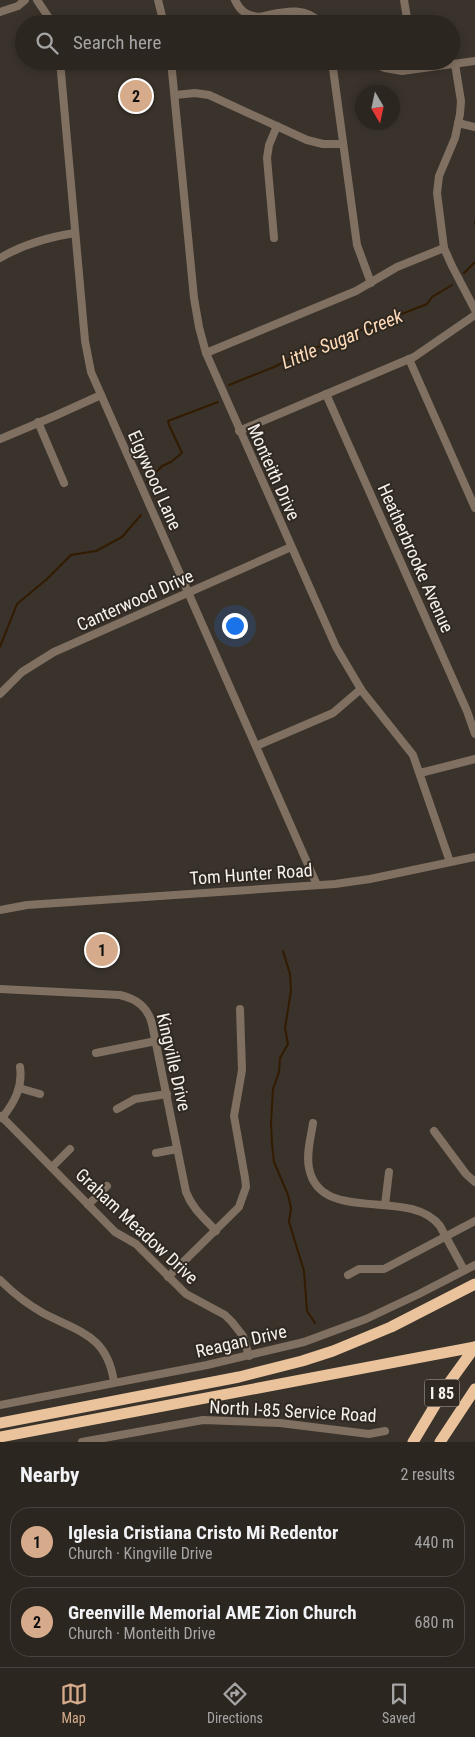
<!DOCTYPE html>
<meta charset="utf-8">
<style>
body{margin:0;font-family:"Roboto Condensed",sans-serif;background:#342e29;color:#f1f3f6}
.compass{position:absolute;left:355px;top:85px;width:45px;height:45px;border-radius:50%;background:#2c2620;box-shadow:0 2px 8px #0003;rotate:171deg}
.you{position:absolute;left:234px;top:625px;width:18px;height:18px;margin:-12px;border:4px solid #fff;border-radius:50%;background:#1a73e8;box-shadow:0 0 0 8px #1a73e833}
.badge{display:grid;place-items:center;width:32px;height:32px;border-radius:50%;background:#d6ab8b;color:#111;font-size:16px;font-weight:700}
.pin{position:absolute;translate:-50% -50%;border:2px solid #fff;box-shadow:0 1px 5px #0006}
.list{margin:0;padding:0;list-style:none}
h2{display:flex;justify-content:space-between;align-items:center;height:65px;margin:0;padding:0 20px;font-size:21px}
h2 small{font-size:16px;font-weight:400;color:#a6a5a5}
.list li{display:grid;grid-template-columns:32px 1fr auto;gap:15px;align-items:center;box-sizing:border-box;height:70px;margin:0 10px 10px;padding:0 10px;border:1px solid #48433e;border-radius:20px}
.list b{display:block;font-size:19px;white-space:nowrap}
.list p{margin:0;font-size:16px;white-space:nowrap;color:#a6a5a5}
.list em{font-size:16px;font-style:normal;color:#a6a5a5}
.icon{flex:none;width:28px;height:28px;fill:none;stroke:currentColor;stroke-width:2;stroke-linecap:round;stroke-linejoin:round}
.map{position:relative;flex:none;width:475px;height:1442px;overflow:hidden}
.search{position:absolute;background:#2c2620;box-shadow:0 2px 8px #0003;left:15px;right:15px;top:15px;height:55px;display:flex;align-items:center;gap:12px;box-sizing:border-box;padding:0 18px;border-radius:28px;color:#a6a5a5;font-size:19px}
.sheet{height:225px;background:#2c2620}
nav{display:flex;justify-content:space-around;align-items:center;box-sizing:border-box;height:70px;border-top:1px solid #48433e;background:#2c2620;font-size:14px;color:#a6a5a5}
nav a{display:grid;justify-items:center;gap:2px}
nav .on{color:#d6ab8b}
.map>svg:first-child{display:block}
.lines{fill:none;stroke-linecap:round;stroke-linejoin:round}
.stream{stroke:#331b00;stroke-width:2}
.minor{stroke:#807061;stroke-width:8}
.highway{stroke:#eac39c;stroke-width:11}
.labels{text-anchor:middle;dominant-baseline:central;stroke-width:4;stroke-linejoin:round;paint-order:stroke}
.shield{fill:#302921;stroke:#bbb5af;stroke-width:1}
.shield-label{font-size:16px;font-weight:bold;fill:#f6f1ec}
.street-label{font-size:18px;fill:#f6f1ec;stroke:#302921}
.water-label{font-size:19px;font-style:italic;fill:#ffdcba;stroke:#302921}
</style>
<div class="map">
<svg width="475" height="1442" viewBox="0 0 475 1442">
<rect width="100%" height="100%" fill="#3a332b"/>
<g class="lines">
<!-- stream -->
<g class="stream">
<path d="M201 67 207 61"/>
<path d="M475 222V224"/>
<path d="M464 273 475 262"/>
<path d="M229 385 274 367 300 354 427 304 432 297 452 285"/>
<path d="M147 482 162 466 171 462 182 453 169 425 168 421 218 402"/>
<path d="M0 647 17 604 47 579 71 555 96 551 122 537 141 515"/>
<path d="M283 951 290 974 291 991 285 1028 288 1044 280 1058 279 1072 273 1089 271 1123 272 1144 274 1162 288 1195 291 1208 289 1222 304 1271 307 1311 315 1323"/>
</g>
<!-- minor -->
<g class="minor">
<path d="M37 0 53 24"/>
<path d="M158 0 164 24"/>
<path d="M235 0C240 11 246 15 258 17 280 13 304 4 322 24"/>
<path d="M404 0 408 24"/>
<path d="M0 12 18 6 25 0"/>
<path d="M60 61 85 341 91 372 317 885"/>
<path d="M171 61 194 298 199 327 206 353 336 647 362 691 413 755 450 862"/>
<path d="M332 61 357 245 371 283"/>
<path d="M368 61 385 68 402 71 475 61"/>
<path d="M455 64 461 101 460 114 455 138 439 176 437 193 444 248 452 266 475 310"/>
<path d="M175 95 195 93 209 95 307 140 323 144H343"/>
<path d="M458 123 475 127"/>
<path d="M274 238 267 158 269 145 277 126"/>
<path d="M0 258C24 244 48 237 75 233"/>
<path d="M206 353 356 291 397 267 444 248"/>
<path d="M409 359 475 508"/>
<path d="M326 394 467 711 475 734"/>
<path d="M59 414 101 395"/>
<path d="M38 422 64 483"/>
<path d="M239 431 414 357 475 315"/>
<path d="M0 439 57 415"/>
<path d="M0 694 22 672 54 652 291 547"/>
<path d="M256 746 333 713 361 689"/>
<path d="M420 773 475 759"/>
<path d="M0 910 27 905 335 884 370 879 475 857"/>
<path d="M0 989 120 995C137 999 148 1007 152 1024L186 1192C192 1208 204 1218 216 1231"/>
<path d="M96 1053 156 1041"/>
<path d="M19 1088 40 1094"/>
<path d="M117 1109 135 1099 167 1094"/>
<path d="M0 1116 6 1121 115 1232 136 1244 186 1294 225 1315 232 1322 243 1336 249 1356"/>
<path d="M2 1118C14 1103 23 1087 20 1067"/>
<path d="M313 1123C311 1137 306 1153 309 1168 320 1226 410 1186 440 1226L464 1270"/>
<path d="M434 1131 466 1174 475 1182"/>
<path d="M156 1153 177 1149"/>
<path d="M52 1167 70 1149"/>
<path d="M88 1205 107 1186"/>
<path d="M385 1205 389 1172"/>
<path d="M348 1275 359 1269H384L475 1221"/>
<path d="M168 1277 239 1207 246 1187 245 1178 234 1116 242 1070 240 1009"/>
<path d="M0 1280C13 1293 27 1304 43 1313 79 1332 107 1335 114 1382"/>
<path d="M0 1405 207 1365 304 1342 366 1319 419 1294 475 1265"/>
<path d="M82 1442 203 1420 280 1423 369 1434 385 1431"/>
</g>
<!-- highway -->
<g class="highway">
<path d="M0 1423 239 1377 302 1361 333 1351 391 1327 475 1284"/>
<path d="M0 1437 475 1347"/>
<path d="M413 1442 446 1387 475 1347"/>
<path d="M440 1442 475 1389"/>
</g>
</g>
<g class="labels">
<!-- shield labels -->
<rect class="shield" x="424.5" y="1379.5" width="35" height="27" rx="4"/>
<g class="shield-label">
<text x="442" y="1393">I 85</text>
</g>
<!-- street labels -->
<g class="street-label">
<text transform="translate(274 472) rotate(66)">Monteith Drive</text>
<text transform="translate(155 480) rotate(66)">Elgywood Lane</text>
<text transform="translate(416 558) rotate(66)">Heatherbrooke Avenue</text>
<text transform="translate(135 600) rotate(-24)">Canterwood Drive</text>
<text transform="translate(251 874) rotate(-4)">Tom Hunter Road</text>
<text transform="translate(174 1062) rotate(77)">Kingville Drive</text>
<text transform="translate(137 1226) rotate(43)">Graham Meadow Drive</text>
<text transform="translate(241 1341) rotate(-13)">Reagan Drive</text>
<text transform="translate(293 1411) rotate(3)">North I-85 Service Road</text>
</g>
<!-- water labels -->
<g class="water-label">
<text transform="translate(342 339) rotate(-22)">Little Sugar Creek</text>
</g>
</g>
</svg>
<svg class="compass" viewBox="-18 -18 36 36"><path d="M0-13l5 13h-10z" fill="#e53935"/><path d="M0 13l5-13h-10z" fill="#a6a5a5"/></svg>
<div class="you"></div>
<div class="pin badge" style="left:102px;top:950px">1</div>
<div class="pin badge" style="left:136px;top:96px">2</div>
<div class="search"><svg class="icon" aria-label="search" viewBox="0 0 24 24"><circle cx="10" cy="10" r="6"/><path d="M15 15l6 6"/></svg>Search here</div>
</div>
<section class="sheet">
<h2>Nearby<small>2 results</small></h2>
<ul class="list">
<li><span class="badge">1</span><div><b>Iglesia Cristiana Cristo Mi Redentor</b><p>Church · Kingville Drive</p></div><em>440 m</em></li>
<li><span class="badge">2</span><div><b>Greenville Memorial AME Zion Church</b><p>Church · Monteith Drive</p></div><em>680 m</em></li>
</ul>
</section>
<nav>
<a class="on"><svg class="icon" aria-label="map" viewBox="0 0 24 24"><path d="M3 6l6-2 6 2 6-2v14l-6 2-6-2-6 2zM9 4v14M15 6v14"/></svg>Map</a>
<a><svg class="icon" aria-label="directions" viewBox="0 0 24 24"><path d="M12 3l9 9-9 9-9-9zM9 14v-3h6M13 9l2 2-2 2"/></svg>Directions</a>
<a><svg class="icon" aria-label="saved" viewBox="0 0 24 24"><path d="M7 4h10v16l-5-4-5 4z"/></svg>Saved</a>
</nav>
